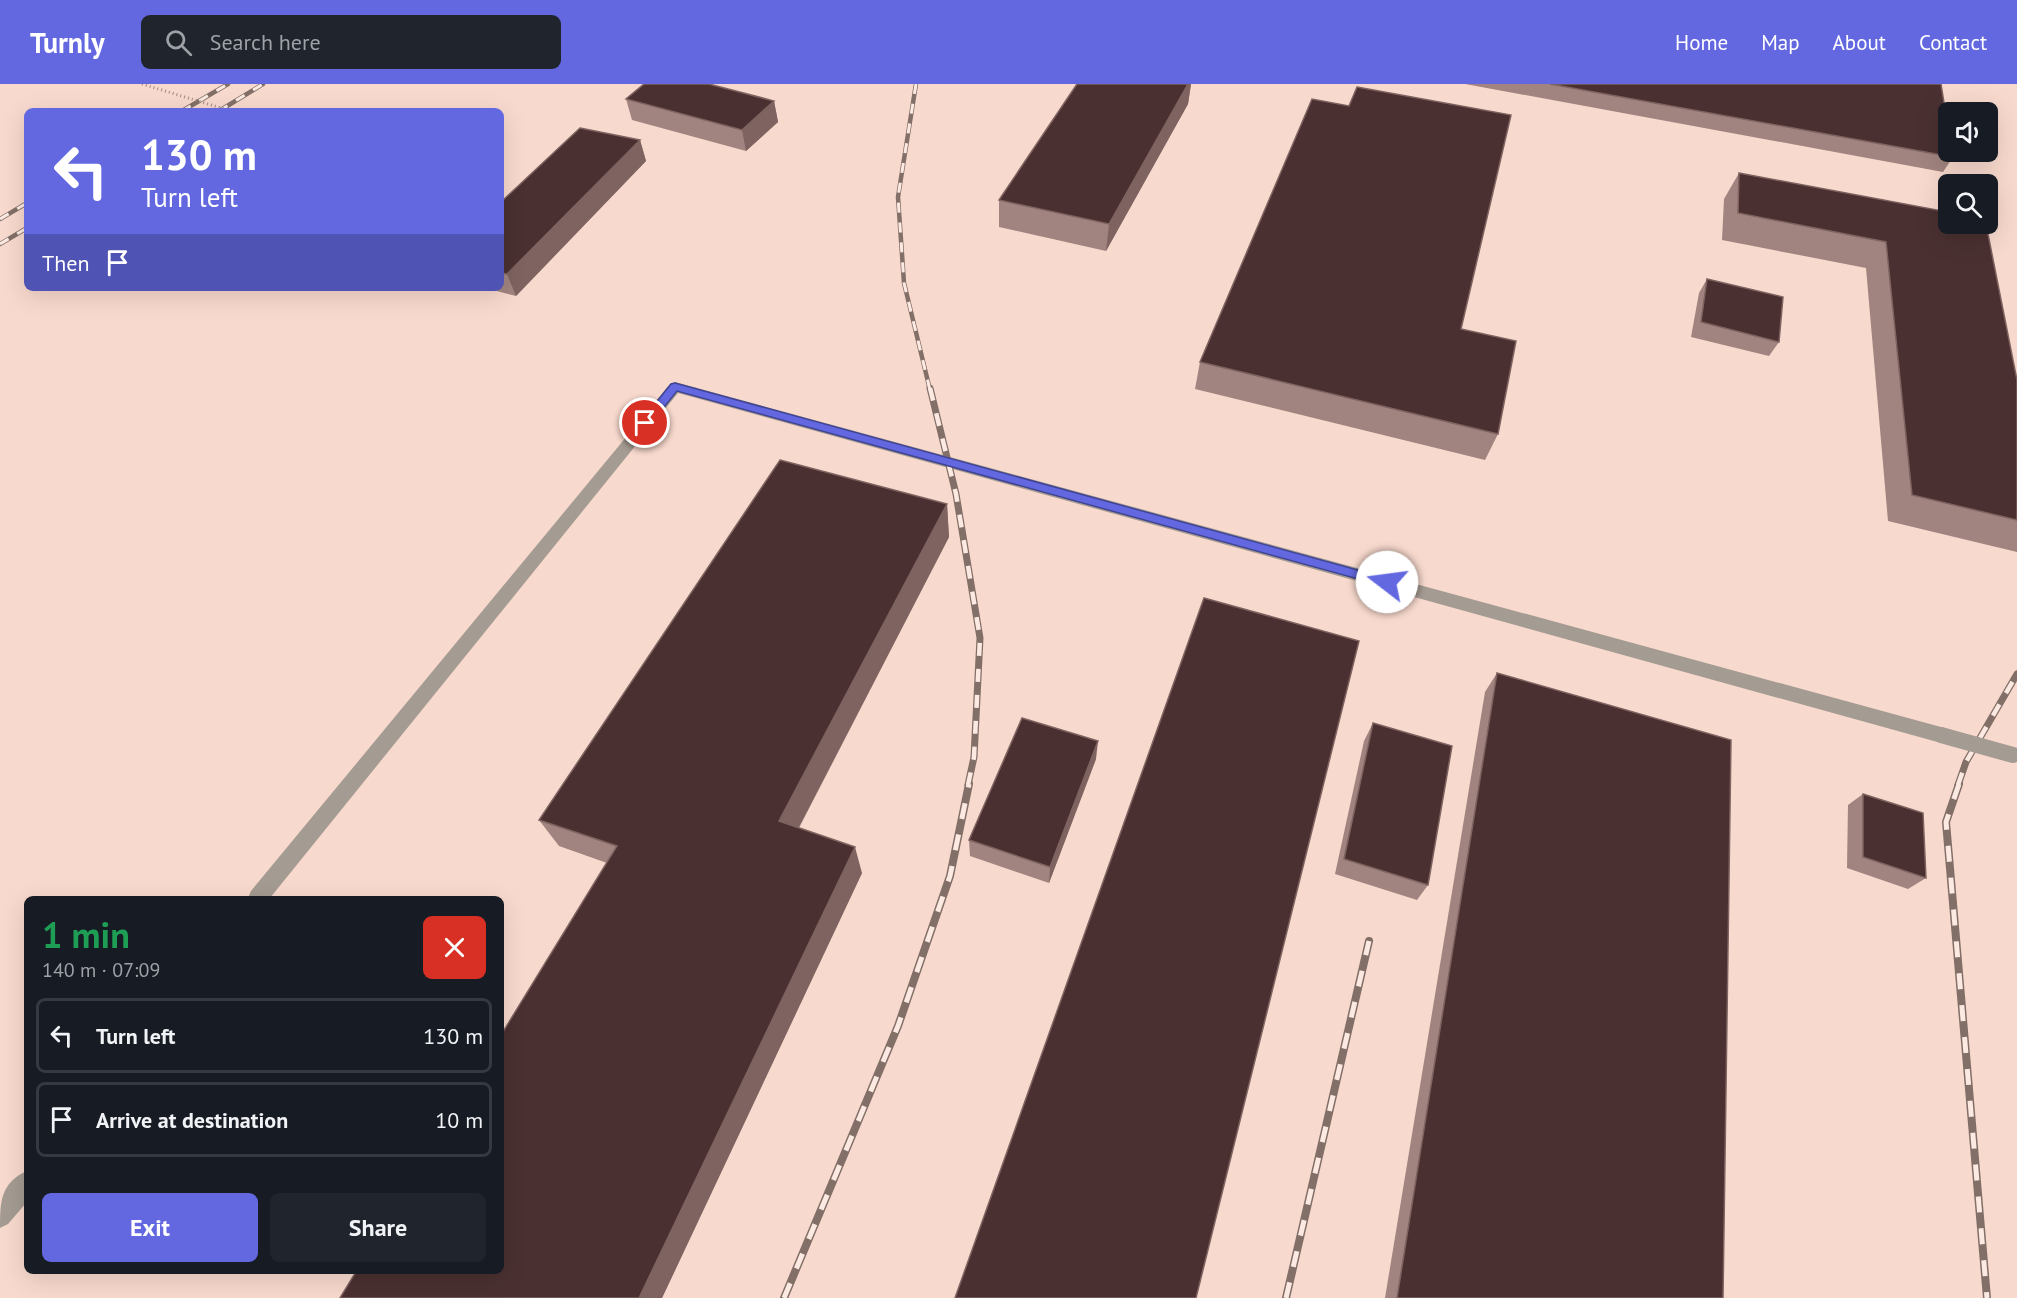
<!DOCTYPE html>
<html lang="en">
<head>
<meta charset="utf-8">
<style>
	:root { --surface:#171b24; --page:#20242c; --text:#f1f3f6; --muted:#9ea1a6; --line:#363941; --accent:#6368e1 }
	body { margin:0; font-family:"PT Sans",sans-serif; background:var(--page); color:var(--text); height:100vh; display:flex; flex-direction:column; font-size:22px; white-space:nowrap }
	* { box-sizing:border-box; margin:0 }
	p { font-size:20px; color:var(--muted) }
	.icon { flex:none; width:33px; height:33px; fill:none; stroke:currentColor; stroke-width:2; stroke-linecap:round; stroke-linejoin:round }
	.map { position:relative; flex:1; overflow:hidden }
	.side { position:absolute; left:24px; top:812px; width:480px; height:378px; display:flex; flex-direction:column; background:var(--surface); border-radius:9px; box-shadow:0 6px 24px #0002 }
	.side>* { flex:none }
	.guide { position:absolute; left:24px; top:24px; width:480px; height:183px; border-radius:9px; box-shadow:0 6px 24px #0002; background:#6368e1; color:#fff; overflow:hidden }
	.tools { position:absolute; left:1938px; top:18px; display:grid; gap:12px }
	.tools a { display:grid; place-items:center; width:60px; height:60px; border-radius:9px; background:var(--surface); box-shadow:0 6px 24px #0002; font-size:30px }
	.pin { position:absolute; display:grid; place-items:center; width:51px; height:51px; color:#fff; margin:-26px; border:3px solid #fff; border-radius:50%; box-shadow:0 2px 6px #0007 }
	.me { position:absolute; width:66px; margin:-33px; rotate:285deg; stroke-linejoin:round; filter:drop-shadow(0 0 4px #0008) }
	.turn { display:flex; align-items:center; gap:21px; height:126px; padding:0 18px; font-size:27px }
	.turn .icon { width:78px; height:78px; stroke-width:2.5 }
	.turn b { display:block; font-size:42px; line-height:51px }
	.then { display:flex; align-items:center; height:57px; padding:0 18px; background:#0003; gap:12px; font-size:22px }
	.round { display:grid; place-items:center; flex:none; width:63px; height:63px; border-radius:9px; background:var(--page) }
	.summary { display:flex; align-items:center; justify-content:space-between; height:102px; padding:0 18px }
	h1 { font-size:36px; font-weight:700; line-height:45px; color:#1e9e55 }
	.action { display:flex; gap:12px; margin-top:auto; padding:12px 18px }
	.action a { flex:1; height:69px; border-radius:9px; background:var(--accent); color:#fff; font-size:24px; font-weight:700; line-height:69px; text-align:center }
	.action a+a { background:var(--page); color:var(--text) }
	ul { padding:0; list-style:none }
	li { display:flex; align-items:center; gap:18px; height:75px; margin:0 12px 9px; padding:0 6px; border:3px solid var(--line); border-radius:9px }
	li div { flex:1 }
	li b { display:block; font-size:22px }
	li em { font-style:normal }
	header { display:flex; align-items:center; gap:36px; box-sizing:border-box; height:84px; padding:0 30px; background:var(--accent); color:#fff }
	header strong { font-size:28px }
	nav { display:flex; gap:33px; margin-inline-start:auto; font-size:21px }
	.search { width:420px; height:54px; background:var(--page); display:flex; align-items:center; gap:15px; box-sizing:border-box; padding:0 21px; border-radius:9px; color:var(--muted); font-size:22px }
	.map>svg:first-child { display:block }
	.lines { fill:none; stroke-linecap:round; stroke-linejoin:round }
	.minor { fill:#a49b92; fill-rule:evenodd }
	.rail-far2-casing { stroke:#826f67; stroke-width:4.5 }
	.rail-far1-casing { stroke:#826f67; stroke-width:7 }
	.rail-casing { stroke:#826f67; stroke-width:8 }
	.rail-far2 { stroke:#fceae2; stroke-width:3; stroke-dasharray:10; stroke-linecap:butt }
	.rail-far1 { stroke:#fceae2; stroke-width:4.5; stroke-dasharray:13; stroke-linecap:butt }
	.rail { stroke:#fceae2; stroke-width:5; stroke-dasharray:16; stroke-linecap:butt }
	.path-bridge { stroke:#a08a81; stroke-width:3; stroke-dasharray:1 3; stroke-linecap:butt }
	.minor-bridge { stroke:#a49b92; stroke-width:16 }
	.wall { fill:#a1847f }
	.shaded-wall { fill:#7e6360 }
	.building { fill:#4a3031; stroke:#7e6360; stroke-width:1.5 }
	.route { fill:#6368e1; stroke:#404492; stroke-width:1.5 }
</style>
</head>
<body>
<header>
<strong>Turnly</strong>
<div class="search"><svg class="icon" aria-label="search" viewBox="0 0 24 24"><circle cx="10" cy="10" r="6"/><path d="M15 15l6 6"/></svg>Search here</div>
<nav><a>Home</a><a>Map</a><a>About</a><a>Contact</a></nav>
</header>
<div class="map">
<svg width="2017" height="1214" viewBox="0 0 2017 1214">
	<rect width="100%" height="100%" fill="#f8d9cd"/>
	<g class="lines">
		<!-- minor -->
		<g class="minor">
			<polygon points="675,298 1941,643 1948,645 1950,651 1948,657 1941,659 678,309 270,814 248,814 251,807 670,300"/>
			<path d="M27,1087V1118L8,1140L0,1144C0,1119 0,1099 27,1087Z"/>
		</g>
		<!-- rail-far2 casing -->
		<g class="rail-far2-casing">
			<g id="rail-far2">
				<polyline points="916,0 898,113 904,199 930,306"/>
				<polyline points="182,27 228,0"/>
				<polyline points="219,27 263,0"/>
				<polyline points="0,135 27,119"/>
				<polyline points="0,160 27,144"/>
			</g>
		</g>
		<!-- rail-far1 casing -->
		<g class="rail-far1-casing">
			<g id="rail-far1">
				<polyline points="930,304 956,410 980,554 974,673 968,701"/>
				<polyline points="1958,701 1966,678 2017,590"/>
			</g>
		</g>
		<!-- rail casing -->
		<g class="rail-casing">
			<g id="rail">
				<polyline points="1959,700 1946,738 1987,1214"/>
				<polyline points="784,1214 898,942 950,792 969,700"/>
				<polyline points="1286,1214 1369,857"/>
			</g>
		</g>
		<!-- rail-far2 -->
		<use href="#rail-far2" class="rail-far2"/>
		<!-- rail-far1 -->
		<use href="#rail-far1" class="rail-far1"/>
		<!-- rail -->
		<use href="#rail" class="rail"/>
		<!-- path-bridge -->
		<polyline class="path-bridge" points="142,0 231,27"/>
		<!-- minor-bridge -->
		<polyline class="minor-bridge" points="1941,651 2013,671"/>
	</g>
	<!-- wall -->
	<g class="wall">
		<polygon points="1077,0 1191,0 1188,20 1106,167 999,143 999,116"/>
		<polygon points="1465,0 1941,0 1953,73 1943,88"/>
		<polygon points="626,15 774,17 778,38 746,67 632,36"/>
		<polygon points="1349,22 1461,245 1498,350 1485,376 1195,305 1200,278"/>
		<polygon points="640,56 646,77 516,212 485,204 501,204 501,118"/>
		<polygon points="1739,89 1948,128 2017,296 2017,468 1888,437 1866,184 1722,156 1724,115"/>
		<polygon points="1707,195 1779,258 1769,272 1691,253 1699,209"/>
		<polygon points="947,420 949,453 799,744 862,789 662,1214 340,1214 607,779 559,762 539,736"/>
		<polygon points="1497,589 1723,1214 1385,1214 1485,608"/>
		<polygon points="1373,639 1428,801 1417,816 1335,790 1364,657"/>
		<polygon points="1096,675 1049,799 970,772 969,756"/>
		<polygon points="1863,710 1926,794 1908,805 1847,784 1848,721"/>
	</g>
	<!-- shaded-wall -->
	<g class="shaded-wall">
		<polygon points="1188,0 1191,0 1188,20 1106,167 1109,140"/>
		<polygon points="774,17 778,38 746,67 742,46"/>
		<polygon points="640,56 646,77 516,212 507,190"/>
		<polygon points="947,420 949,453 788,764 779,737"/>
		<polygon points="1098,657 1096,675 1049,799 1050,783"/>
		<polygon points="855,763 862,789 662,1214 639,1214"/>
	</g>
	<!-- building -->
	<g class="building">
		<polygon points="644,0 709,0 774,17 742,46 626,15"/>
		<polygon points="1077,0 1188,0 1109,140 999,116"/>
		<polygon points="1550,0 1941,0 1948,44 1948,68 1953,68 1953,73"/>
		<polygon points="1357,3 1511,31 1461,245 1516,257 1498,350 1200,278 1312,15 1349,22"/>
		<polygon points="580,44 640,56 507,190 501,189 501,118"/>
		<polygon points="1739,89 1948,128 1948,140 1986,140 2017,296 2017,436 1912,411 1886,158 1738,129"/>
		<polygon points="1707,195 1783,213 1779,258 1701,238"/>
		<polygon points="780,376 947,420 779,737 855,763 639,1214 340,1214 357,1186 501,1186 501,951 617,762 539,736"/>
		<polygon points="1204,514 1359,557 1196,1214 955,1214"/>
		<polygon points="1497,589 1731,656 1723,1214 1397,1214"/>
		<polygon points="1022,634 1098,657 1050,783 969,756"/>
		<polygon points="1373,639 1452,662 1428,801 1344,775"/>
		<polygon points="1863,710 1923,729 1926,794 1863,773"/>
	</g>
	<!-- route -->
	<polygon class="route" points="675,299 1387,494 1393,498 1387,503 677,307 649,342 641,342 641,337 671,300"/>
</svg>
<div class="tools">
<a><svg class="icon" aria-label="sound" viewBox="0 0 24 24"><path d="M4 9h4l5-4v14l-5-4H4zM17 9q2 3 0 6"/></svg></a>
<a><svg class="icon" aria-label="search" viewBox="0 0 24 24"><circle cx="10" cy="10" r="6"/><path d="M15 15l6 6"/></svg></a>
</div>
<div class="pin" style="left:645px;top:339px;background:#d93025"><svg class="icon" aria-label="arrive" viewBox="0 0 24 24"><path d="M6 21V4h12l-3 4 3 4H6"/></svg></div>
<svg class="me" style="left:1387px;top:498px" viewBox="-20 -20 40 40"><circle r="19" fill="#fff"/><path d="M0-13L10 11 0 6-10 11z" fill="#6368e1"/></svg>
<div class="guide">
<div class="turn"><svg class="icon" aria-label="left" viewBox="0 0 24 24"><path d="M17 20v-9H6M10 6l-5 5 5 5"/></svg><div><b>130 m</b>Turn left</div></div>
<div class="then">Then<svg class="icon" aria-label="arrive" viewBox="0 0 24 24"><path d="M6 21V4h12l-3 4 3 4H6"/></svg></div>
</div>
<section class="side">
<div class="summary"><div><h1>1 min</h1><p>140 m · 07:09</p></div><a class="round" style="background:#d93025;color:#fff"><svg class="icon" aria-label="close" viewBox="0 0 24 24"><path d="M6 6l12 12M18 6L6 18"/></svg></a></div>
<ul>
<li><svg class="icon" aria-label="left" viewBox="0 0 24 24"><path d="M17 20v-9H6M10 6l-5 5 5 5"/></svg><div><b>Turn left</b></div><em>130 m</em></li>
<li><svg class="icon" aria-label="arrive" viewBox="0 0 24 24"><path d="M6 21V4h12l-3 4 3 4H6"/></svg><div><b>Arrive at destination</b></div><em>10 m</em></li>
</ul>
<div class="action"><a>Exit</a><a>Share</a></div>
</section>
</div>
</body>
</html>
